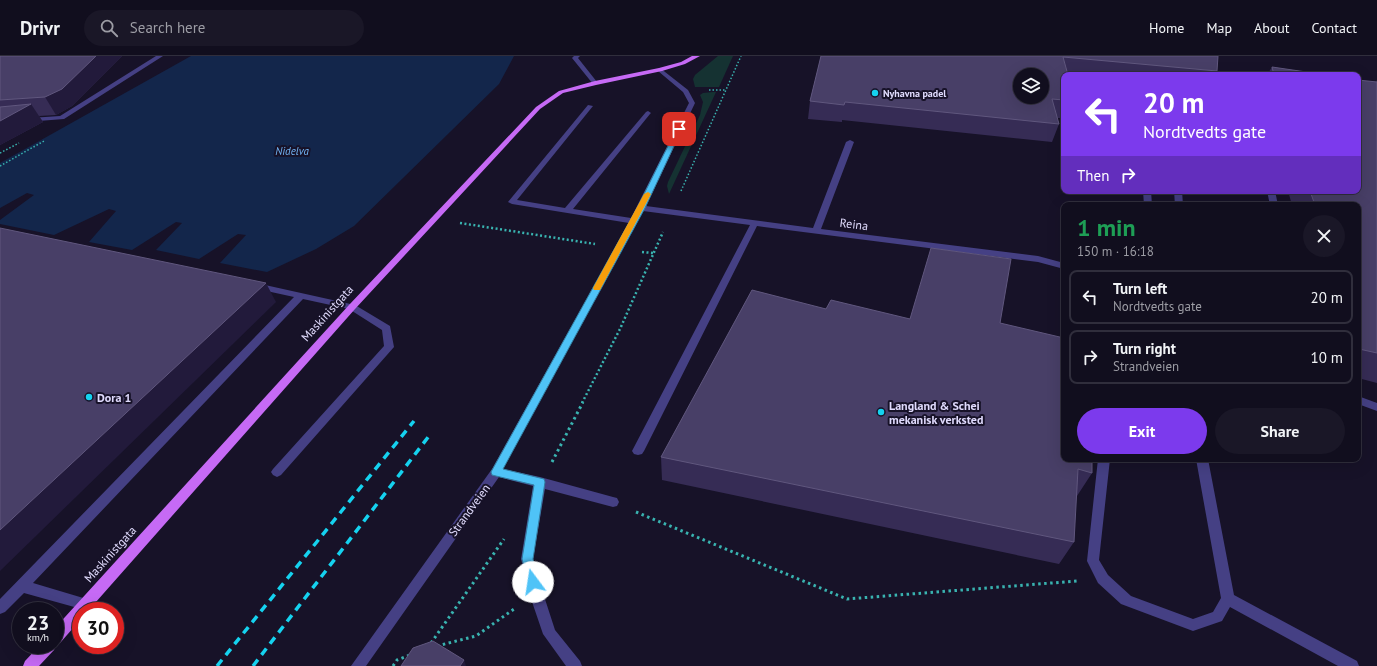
<!DOCTYPE html>
<html lang="en">
<head>
<meta charset="utf-8">
<style>
	:root { --surface:#110e1e; --page:#1a1727; --text:#f1f3f6; --muted:#9c9ca4; --line:#302e3c; --accent:#7c3aed }
	body { margin:0; font-family:"PT Sans",sans-serif; background:var(--page); color:var(--text); height:100vh; display:flex; flex-direction:column; font-size:15px; white-space:nowrap }
	* { box-sizing:border-box; margin:0 }
	p { font-size:13px; color:var(--muted) }
	.icon { flex:none; width:22px; height:22px; fill:none; stroke:currentColor; stroke-width:2; stroke-linecap:round; stroke-linejoin:round }
	.map { position:relative; flex:1; overflow:hidden }
	.drawer { position:absolute; left:1061px; top:146px; width:300px; height:260px; display:flex; flex-direction:column; background:var(--surface); border-radius:8px; box-shadow:0 4px 16px #0002,0 0 0 1px var(--line) }
	.drawer>* { flex:none }
	.guide { position:absolute; left:1061px; top:16px; width:300px; height:122px; border-radius:8px; box-shadow:0 4px 16px #0002,0 0 0 1px var(--line); background:#7c3aed; color:#fff; overflow:hidden }
	.controls { position:absolute; left:1013px; top:12px; display:grid; gap:8px }
	.controls a { display:grid; place-items:center; width:36px; height:36px; border-radius:50%; background:var(--surface); box-shadow:0 4px 16px #0002,0 0 0 1px var(--line); font-size:20px }
	.speed { position:absolute; left:12px; top:546px; display:flex; gap:8px; font-size:20px; font-weight:700; text-align:center }
	.speed>* { display:grid; place-content:center; width:52px; height:52px; border-radius:50%; background:var(--surface); box-shadow:0 4px 16px #0002,0 0 0 1px var(--line); line-height:1 }
	.speed small { font-size:10px; font-weight:400 }
	.speed .limit { border:6px solid #d22; background:#fff; color:#111 }
	.pin { position:absolute; display:grid; place-items:center; width:34px; height:34px; color:#fff; margin:-17px; border-radius:8px; box-shadow:0 2px 6px #0006 }
	.me { position:absolute; width:44px; margin:-22px; rotate:346deg; stroke-linejoin:round; filter:drop-shadow(0 0 3px #0008) }
	.turn { display:flex; align-items:center; gap:14px; height:84px; padding:0 16px; font-size:18px }
	.turn .icon { width:52px; height:52px; stroke-width:2.5 }
	.turn b { display:block; font-size:28px; line-height:34px }
	.then { display:flex; align-items:center; height:38px; padding:0 16px; background:#0003; gap:8px; font-size:15px }
	.round { display:grid; place-items:center; flex:none; width:42px; height:42px; border-radius:21px; background:var(--page) }
	.head { display:flex; align-items:center; justify-content:space-between; height:68px; padding:0 16px }
	h1 { font-size:24px; font-weight:800; line-height:30px; color:#1e9e55 }
	.action { display:flex; gap:8px; margin-top:auto; padding:8px 16px }
	.action a { flex:1; height:46px; border-radius:24px; background:var(--accent); color:#fff; font-size:16px; font-weight:800; line-height:46px; text-align:center }
	.action a+a { background:var(--page); color:var(--text) }
	ul { padding:0; list-style:none }
	li { display:flex; align-items:center; gap:12px; height:54px; margin:0 8px 6px; padding:0 8px; border:2px solid var(--line); border-radius:8px }
	li div { flex:1 }
	li b { display:block; font-size:15px }
	li em { font-style:normal }
	header { display:flex; align-items:center; gap:24px; box-sizing:border-box; height:56px; padding:0 20px; background:var(--surface); border-bottom:1px solid var(--line) }
	header strong { font-size:19px }
	nav { display:flex; gap:22px; margin-inline-start:auto; font-size:14px }
	.search { width:280px; height:36px; background:var(--page); display:flex; align-items:center; gap:10px; box-sizing:border-box; padding:0 14px; border-radius:22px; color:var(--muted); font-size:15px }
	.map>svg:first-child { display:block }
	.green { fill:#153232 }
	.water { fill:#13264b }
	.lines { fill:none; stroke-linecap:round; stroke-linejoin:round }
	.path-far2 { stroke:#39b3b0; stroke-width:1.5; stroke-dasharray:1.5 2; stroke-linecap:butt }
	.path-far1 { stroke:#39b3b0; stroke-width:2.5; stroke-dasharray:2 2.5; stroke-linecap:butt }
	.path { stroke:#39b3b0; stroke-width:3; stroke-dasharray:2.5 3.5; stroke-linecap:butt }
	.minor { fill:#454084; fill-rule:evenodd }
	.major { fill:#c66af5; fill-rule:evenodd }
	.rail { stroke:#15d2ef; stroke-width:3.5; stroke-dasharray:8 6; stroke-linecap:butt }
	.wall { fill:#362c55 }
	.shaded-wall { fill:#221a3b }
	.building { fill:#483f67; stroke:#60577e; fill-rule:evenodd }
	.route { fill:#4fc3f7; stroke:#337fa1 }
	.slow { fill:#f59e0b }
	.poi-dot { fill:#15d2ef; stroke:#171228; stroke-width:1.5 }
	.labels { text-anchor:middle; dominant-baseline:central; stroke-width:4; stroke-linejoin:round; paint-order:stroke }
	.far-poi-label { font-size:10px; font-weight:bold; fill:#e0dbfd; stroke:#171228; text-anchor:start }
	.far-water-label { font-size:11px; font-style:italic; fill:#71b4f5; stroke:#171228 }
	.street-label { font-size:12px; fill:#e0dbfd; stroke:#171228 }
	.poi-label { font-size:12px; font-weight:bold; fill:#e0dbfd; stroke:#171228; text-anchor:start }
</style>
</head>
<body>
<header>
<strong>Drivr</strong>
<div class="search"><svg class="icon" aria-label="search" viewBox="0 0 24 24"><circle cx="10" cy="10" r="6"/><path d="M15 15l6 6"/></svg>Search here</div>
<nav><a>Home</a><a>Map</a><a>About</a><a>Contact</a></nav>
</header>
<div class="map">
<svg width="1377" height="610" viewBox="0 0 1377 610">
	<rect width="100%" height="100%" fill="#171228"/>
	<!-- green -->
	<g class="green">
		<polygon points="718,0 733,0 719,31 695,31 693,23 695,19"/>
		<polygon points="713,36 716,36 669,138 667,130 668,126 700,59 703,46 700,39 703,37"/>
	</g>
	<!-- water -->
	<polygon class="water" points="191,0 514,0 499,28 354,170 316,193 267,216 220,207 246,179 238,178 199,203 156,194 182,167 176,166 132,194 89,186 116,155 109,153 54,179 0,168 0,164 34,139 27,137 0,152 0,107"/>
	<g class="lines">
		<!-- path-far2 -->
		<g class="path-far2">
			<polyline points="709,34 726,34"/>
			<polyline points="0,97 19,87"/>
			<polyline points="0,110 44,85"/>
			<polyline points="681,135 741,0"/>
		</g>
		<!-- path-far1 -->
		<g class="path-far1">
			<polyline points="460,167 595,188"/>
			<polyline points="642,196 653,197"/>
			<polyline points="582,347 620,273 663,176"/>
		</g>
		<!-- path -->
		<g class="path">
			<polyline points="552,406 583,346"/>
			<polyline points="636,456 847,543 1077,525"/>
			<polyline points="431,587 504,483"/>
			<polyline points="437,590 476,580 514,553"/>
			<polyline points="393,610 397,604 410,599"/>
		</g>
		<!-- minor -->
		<g class="minor">
			<polygon points="156,0 163,0 64,63 0,68 0,64 60,60"/>
			<polygon points="574,0 580,0 578,2 597,26 597,28 593,28 572,2"/>
			<polygon points="660,12 688,34 695,47 646,150 813,172 846,86 850,84 854,86 821,173 1038,200 1064,207 1064,213 1038,206 757,170 644,395 642,398 638,399 634,398 632,395 750,169 643,155 503,413 540,421 613,441 617,442 619,446 617,450 613,451 545,433 533,503 543,537 555,574 580,605 582,610 566,610 543,578 529,537 521,503 533,430 499,421 366,610 351,610 492,413 629,167 512,148 508,146 588,49 593,50 517,144 565,152 646,56 648,55 651,57 650,58 573,153 631,162 689,47 683,36 658,15 658,13"/>
			<polygon points="1143,135 1151,135 1152,149 1144,149"/>
			<polygon points="1174,135 1182,135 1183,149 1175,149"/>
			<polygon points="1267,135 1275,135 1278,149 1270,149"/>
			<polygon points="256,227 355,249 390,270 394,291 281,419 277,421 273,419 271,416 273,413 384,290 382,274 349,253 303,243 33,527 90,544 92,548 90,552 85,554 24,537 5,556 0,558 0,543 294,241 253,232 251,230 253,228"/>
			<polygon points="1358,340 1377,347 1377,355 1358,348"/>
			<polygon points="1098,403 1110,403 1099,504 1108,519 1131,540 1193,563 1213,556 1221,542 1196,403 1208,403 1234,539 1357,605 1359,610 1338,610 1230,551 1222,565 1193,575 1121,548 1098,527 1087,505"/>
		</g>
		<!-- major -->
		<polygon class="major" points="692,0 700,0 685,8 662,15 596,29 563,37 540,53 355,253 88,555 81,555 81,563 60,587 56,588 54,594 39,610 23,610 25,605 40,589 55,589 55,572 349,249 536,51 559,35 595,25 659,12 681,6"/>
		<!-- rail -->
		<g class="rail">
			<polyline points="217,610 414,365"/>
			<polyline points="253,610 429,380"/>
		</g>
	</g>
	<!-- wall -->
	<g class="wall">
		<polygon points="0,0 122,0 72,50 56,59 39,60 43,66 0,89"/>
		<polygon points="821,0 1218,0 1217,15 1215,19 1064,19 1064,57 1062,62 1057,62 1059,68 1052,86 842,64 842,66 808,63 810,45"/>
		<polygon points="1272,11 1327,19 1267,19"/>
		<polygon points="1377,24 1377,327 1358,322 1358,149 1292,149 1288,135 1358,135 1376,26"/>
		<polygon points="826,253 910,263 1092,417 1077,440 1076,439 1074,486 1059,508 662,424 661,401"/>
	</g>
	<!-- shaded-wall -->
	<g class="shaded-wall">
		<polygon points="96,0 122,0 72,50 56,59 45,41"/>
		<polygon points="31,48 43,66 0,89 0,65"/>
		<polygon points="266,227 276,246 0,515 0,474"/>
		<polygon points="464,604 466,610 460,610"/>
	</g>
	<!-- building -->
	<g class="building">
		<polygon points="0,0 96,0 62,33 45,41 0,44"/>
		<path d="M821,0H1218L1217,15L1063,1L1068,19H1064V44L1052,43L1059,68L845,46L844,49L810,45ZM1020,19H1042V41H1020Z"/>
		<polygon points="1272,11 1327,19 1274,19"/>
		<polygon points="1358,24 1377,26 1377,297 1359,293 1358,289 1358,149 1315,149 1310,135 1358,135"/>
		<polygon points="31,48 0,65 0,51"/>
		<polygon points="0,172 266,227 0,474"/>
		<polygon points="931,192 1011,203 1000,267 1064,282 1064,403 1092,403 1092,417 1078,413 1074,486 661,401 752,234 826,253 831,244 910,263"/>
		<polygon points="433,585 464,604 460,610 401,610 413,592"/>
	</g>
	<!-- route -->
	<polygon class="route" points="677,72 682,73 645,152 503,413 540,422 544,423 545,426 533,503 539,526 537,530 533,531 529,530 522,503 534,429 496,420 492,419 491,416 637,152"/>
	<!-- slow -->
	<polygon class="slow" points="648,136 651,138 601,232 600,234 594,234 593,232 644,138"/>
	<!-- markers -->
	<g class="poi-dot">
		<circle cx="875" cy="37" r="4"/>
		<circle cx="89" cy="341" r="4"/>
		<circle cx="881" cy="356" r="4"/>
	</g>
	<g class="labels">
		<!-- far-poi labels -->
		<g class="far-poi-label">
			<text x="883" y="37">Nyhavna padel</text>
		</g>
		<!-- far-water labels -->
		<g class="far-water-label">
			<text x="292" y="95">Nidelva</text>
		</g>
		<!-- street labels -->
		<g class="street-label">
			<text transform="translate(854 168) rotate(7)">Reina</text>
			<text transform="translate(327 257) rotate(-48)">Maskinistgata</text>
			<text transform="translate(469 454) rotate(-54)">Strandveien</text>
			<text transform="translate(110 498) rotate(-48)">Maskinistgata</text>
		</g>
		<!-- poi labels -->
		<g class="poi-label">
			<text x="97" y="341">Dora 1</text>
			<text x="889" y="349">Langland &amp; Schei<tspan x="889" dy="14">mekanisk verksted</tspan></text>
		</g>
	</g>
</svg>
<div class="controls">
<a><svg class="icon" aria-label="layers" viewBox="0 0 24 24"><path d="M12 4l9 5-9 5-9-5zM3 14l9 5 9-5"/></svg></a>
</div>
<div class="speed"><div>23<small>km/h</small></div><div class="limit">30</div></div>
<div class="pin" style="left:679px;top:73px;background:#d93025"><svg class="icon" aria-label="arrive" viewBox="0 0 24 24"><path d="M6 21V4h12l-3 4 3 4H6"/></svg></div>
<svg class="me" style="left:533px;top:526px" viewBox="-20 -20 40 40"><circle r="19" fill="#fff"/><path d="M0-13L10 11 0 6-10 11z" fill="#4fc3f7"/></svg>
<div class="guide">
<div class="turn"><svg class="icon" aria-label="left" viewBox="0 0 24 24"><path d="M17 20v-9H6M10 6l-5 5 5 5"/></svg><div><b>20 m</b>Nordtvedts gate</div></div>
<div class="then">Then<svg class="icon" aria-label="right" viewBox="0 0 24 24"><path d="M7 20v-9h11M14 6l5 5-5 5"/></svg></div>
</div>
<section class="drawer">
<div class="head"><div><h1>1 min</h1><p>150 m · 16:18</p></div><a class="round"><svg class="icon" aria-label="close" viewBox="0 0 24 24"><path d="M6 6l12 12M18 6L6 18"/></svg></a></div>
<ul>
<li><svg class="icon" aria-label="left" viewBox="0 0 24 24"><path d="M17 20v-9H6M10 6l-5 5 5 5"/></svg><div><b>Turn left</b><p>Nordtvedts gate</p></div><em>20 m</em></li>
<li><svg class="icon" aria-label="right" viewBox="0 0 24 24"><path d="M7 20v-9h11M14 6l5 5-5 5"/></svg><div><b>Turn right</b><p>Strandveien</p></div><em>10 m</em></li>
</ul>
<div class="action"><a>Exit</a><a>Share</a></div>
</section>
</div>
</body>
</html>
